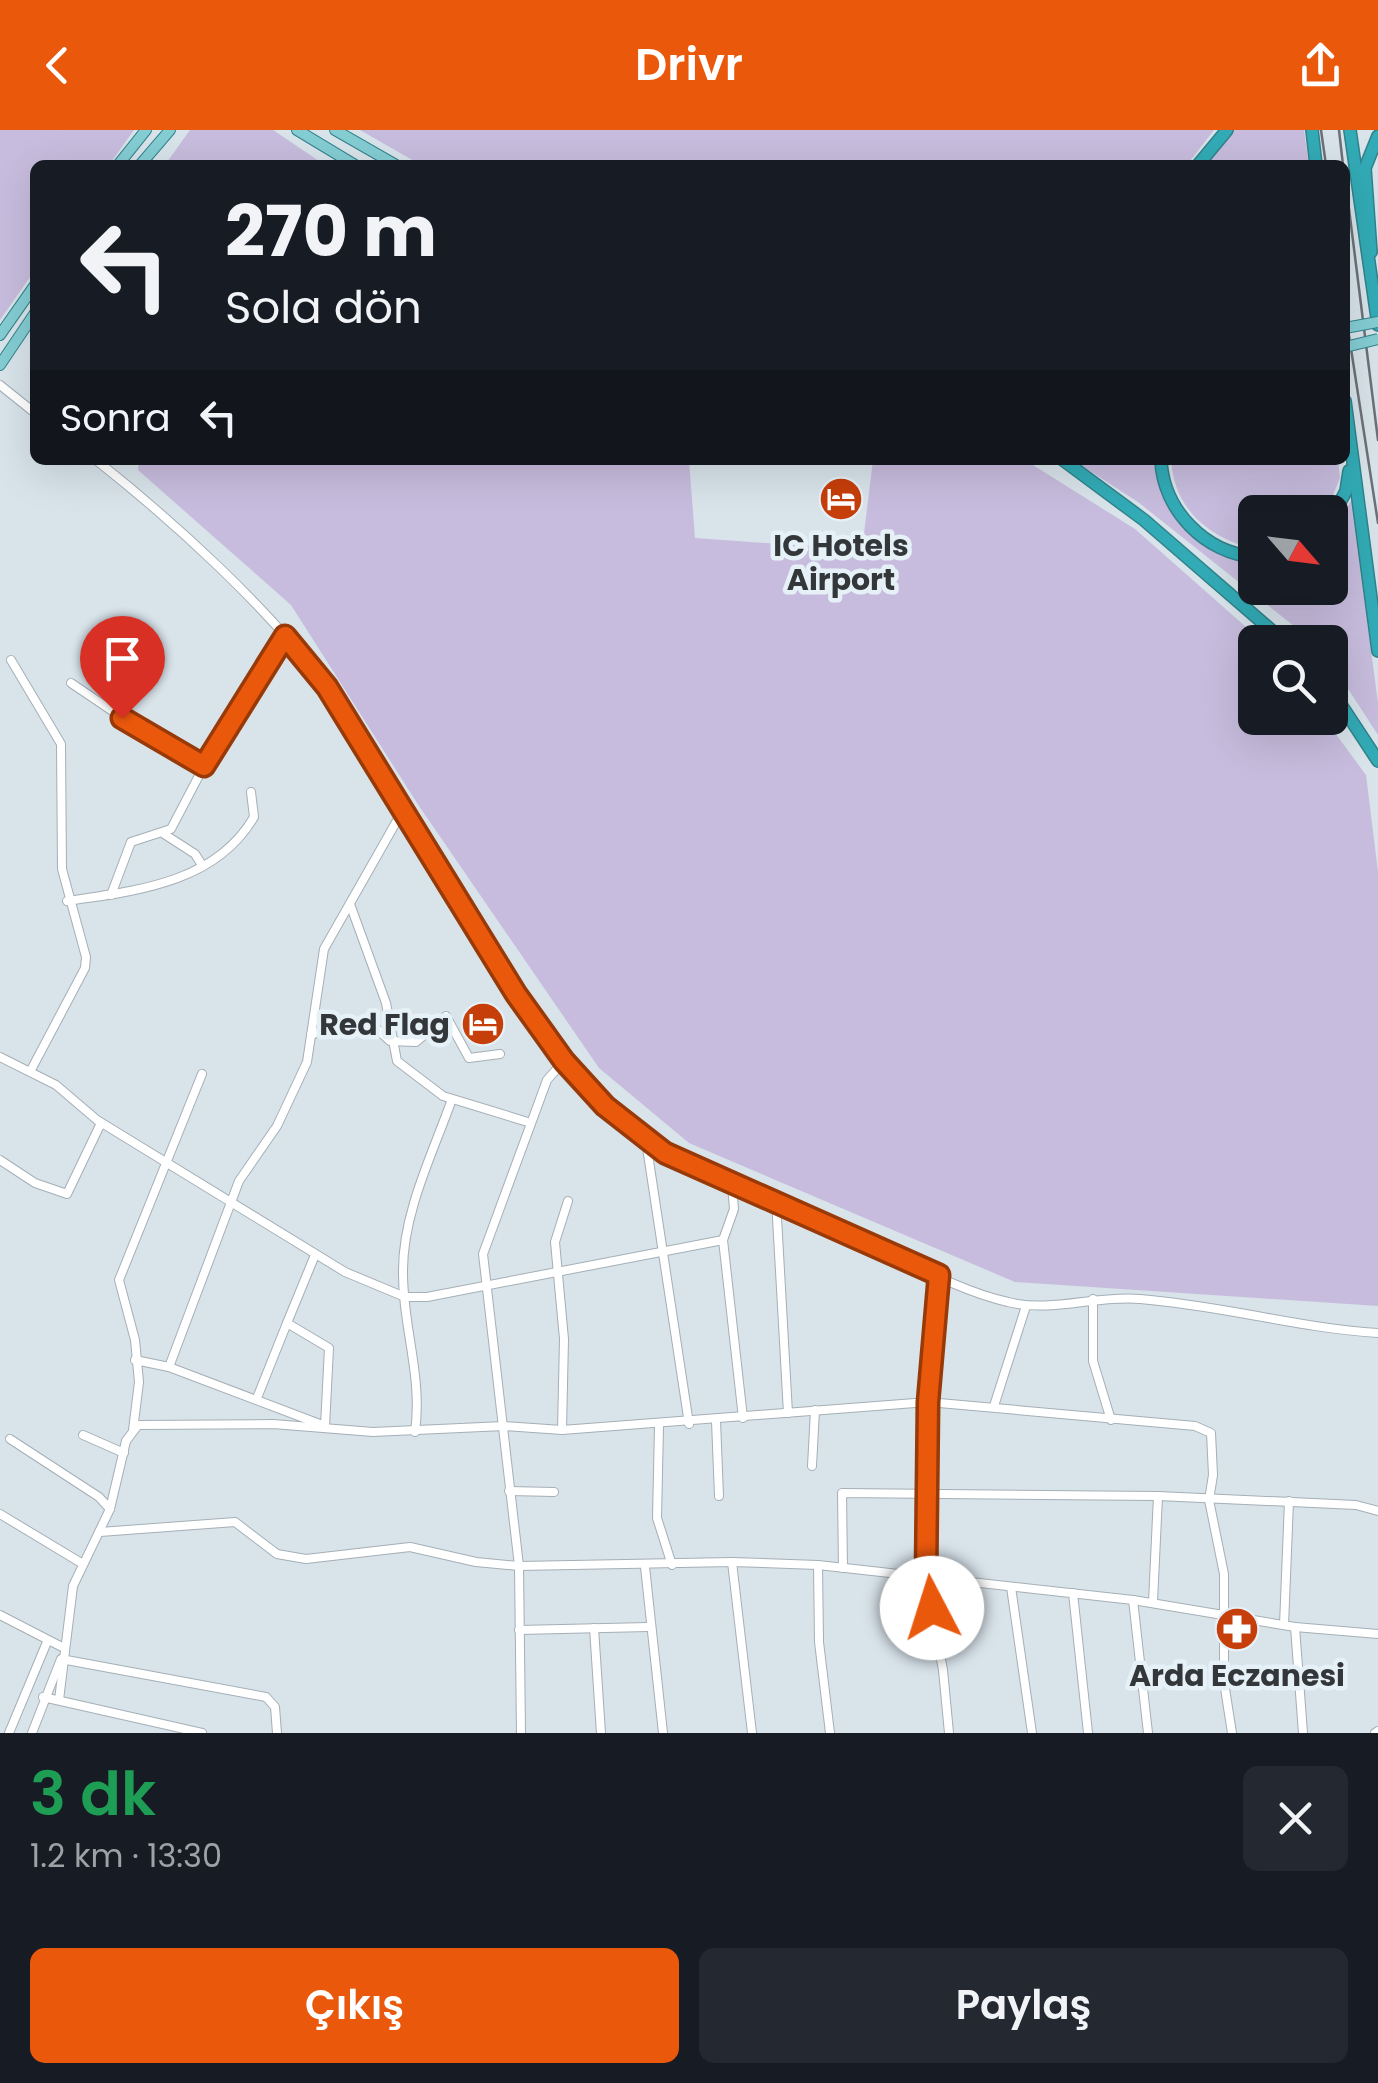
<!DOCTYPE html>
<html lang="tr">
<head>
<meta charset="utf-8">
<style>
	:root { --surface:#171b24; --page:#242831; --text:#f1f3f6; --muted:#9ea1a6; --accent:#ea580c }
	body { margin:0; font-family:Poppins,sans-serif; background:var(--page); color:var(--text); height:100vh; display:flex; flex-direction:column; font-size:38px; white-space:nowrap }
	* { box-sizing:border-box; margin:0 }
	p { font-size:32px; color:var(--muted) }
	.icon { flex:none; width:55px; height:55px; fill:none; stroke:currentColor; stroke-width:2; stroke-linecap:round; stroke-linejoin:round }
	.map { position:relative; height:1603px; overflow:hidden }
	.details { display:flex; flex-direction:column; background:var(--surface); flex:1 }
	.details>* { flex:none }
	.top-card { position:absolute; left:30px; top:30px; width:1320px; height:305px; border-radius:15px; box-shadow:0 10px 40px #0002; background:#171b24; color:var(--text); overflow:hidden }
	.needle { width:65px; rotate:118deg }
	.controls { position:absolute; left:1238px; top:365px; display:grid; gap:20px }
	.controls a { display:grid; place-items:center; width:110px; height:110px; border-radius:15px; background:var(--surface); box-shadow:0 10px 40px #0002; font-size:50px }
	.pin { position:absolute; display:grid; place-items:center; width:85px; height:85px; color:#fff; margin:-102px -42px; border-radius:50% 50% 50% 0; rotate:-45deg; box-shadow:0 0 10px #0007 }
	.pin .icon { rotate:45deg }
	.me { position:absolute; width:110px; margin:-55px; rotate:355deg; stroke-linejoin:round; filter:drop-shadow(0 0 8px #0008) }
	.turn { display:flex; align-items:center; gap:35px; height:210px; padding:0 30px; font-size:45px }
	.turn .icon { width:130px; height:130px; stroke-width:2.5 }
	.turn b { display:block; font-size:70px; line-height:85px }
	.then { display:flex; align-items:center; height:95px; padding:0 30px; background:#0003; gap:20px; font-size:38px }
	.round { display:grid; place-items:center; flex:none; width:105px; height:105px; border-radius:15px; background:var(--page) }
	.summary { display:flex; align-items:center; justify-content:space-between; height:170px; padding:0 30px }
	h1 { font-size:60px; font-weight:600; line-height:75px; color:#1e9e55 }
	.action { display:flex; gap:20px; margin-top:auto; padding:20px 30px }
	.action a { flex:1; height:115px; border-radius:15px; background:var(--accent); color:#fff; font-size:40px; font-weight:600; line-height:115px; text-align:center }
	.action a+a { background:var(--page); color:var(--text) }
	header { display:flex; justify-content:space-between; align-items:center; height:130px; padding:0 30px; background:var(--accent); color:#fff; font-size:45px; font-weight:600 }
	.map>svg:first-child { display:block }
	.green { fill:#c7bcdd }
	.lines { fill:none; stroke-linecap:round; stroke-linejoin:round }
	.minor-casing { stroke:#a5afb6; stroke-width:10 }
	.major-casing { stroke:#32828b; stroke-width:12 }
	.highway-casing { stroke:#32828b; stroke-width:14 }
	.minor { stroke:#fff; stroke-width:8 }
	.major { stroke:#84cdd3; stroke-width:10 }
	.highway { stroke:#32abb6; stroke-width:11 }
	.tram { stroke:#6b7176; stroke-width:2.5 }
	.major-bridge-casing { stroke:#32828b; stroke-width:12; stroke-linecap:butt }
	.major-bridge { stroke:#84cdd3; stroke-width:10 }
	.route-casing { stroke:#983908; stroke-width:25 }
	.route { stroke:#ea580c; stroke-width:18 }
	.labels { text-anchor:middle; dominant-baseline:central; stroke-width:9; stroke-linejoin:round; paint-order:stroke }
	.poi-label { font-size:30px; font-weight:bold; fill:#33373a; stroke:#e5f0f7 }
</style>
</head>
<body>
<header><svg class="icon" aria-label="back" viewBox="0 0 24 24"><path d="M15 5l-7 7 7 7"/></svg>Drivr<svg class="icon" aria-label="share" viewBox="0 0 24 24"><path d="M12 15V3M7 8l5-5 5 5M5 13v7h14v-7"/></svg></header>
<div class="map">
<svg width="1378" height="1603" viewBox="0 0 1378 1603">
	<rect width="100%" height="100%" fill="#d8e3ea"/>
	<!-- green -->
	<g class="green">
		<polygon points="0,0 134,0 109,35 35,35 35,140 0,190"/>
		<polygon points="190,0 273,0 325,35 165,35"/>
		<polygon points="360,0 1214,0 1187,35 421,35"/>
		<polygon points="1232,0 1304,0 1309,35 1263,30 1205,35"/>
		<polygon points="139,330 689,330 695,408 862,420 873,330 1025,330 1135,399 1263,512 1255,512 1255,588 1324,588 1366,645 1378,742 1378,1176 1015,1152 689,1013 599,938 419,676 291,475 138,340"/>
		<path d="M1073,330H1157C1157,383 1201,428 1255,434V458H1330V406L1351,371L1378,573V605L1330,531V512H1314L1138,372Z"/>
		<path d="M1338,330L1340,348L1326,382H1255V419C1209,408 1175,380 1171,331Z"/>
	</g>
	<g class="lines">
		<!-- minor casing -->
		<g class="minor-casing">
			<g id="minor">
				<polyline points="0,255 35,283"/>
				<path d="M96,330C173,391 268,477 326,556C414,677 472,819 567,935C652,1036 742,1054 856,1107C905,1129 955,1160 1008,1172C1051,1183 1096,1165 1140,1169C1220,1175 1298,1198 1378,1203"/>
				<polyline points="11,530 61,614 62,739 86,827 85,838 31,940"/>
				<polyline points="71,553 148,605 204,636"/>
				<polyline points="164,704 195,724 202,735"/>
				<polyline points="111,765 131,712 171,699 204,636 285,506"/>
				<path d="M67,771C134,761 215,754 254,687L251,662"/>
				<polyline points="350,774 386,873 397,931 443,966 531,993"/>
				<polyline points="311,905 330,898 376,898 390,911 416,912 446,886 469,928 500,924"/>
				<polyline points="0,927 56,955 97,990 345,1142 405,1167 427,1167 723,1110"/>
				<polyline points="646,1011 689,1294"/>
				<polyline points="0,1030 35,1053 67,1064 101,993"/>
				<polyline points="732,1055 734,1079 723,1110 743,1288"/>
				<polyline points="776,1070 788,1283"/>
				<polyline points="939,1145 930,1211 926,1448 943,1540 949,1603"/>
				<polyline points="1093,1169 1093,1231 1111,1290"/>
				<polyline points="135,1230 169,1237 325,1296 329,1218 287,1193 315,1125"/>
				<polyline points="169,1237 239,1051 277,996 307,932 324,819 403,680"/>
				<polyline points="257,1268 287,1193"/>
				<polyline points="994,1276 1026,1176"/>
				<polyline points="716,1291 719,1366"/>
				<polyline points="659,1296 657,1388 672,1435"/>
				<polyline points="133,1300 139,1252 135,1210 119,1150 202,944"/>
				<polyline points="562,1300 564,1209 555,1112 568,1071"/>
				<path d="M415,1302C423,1246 402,1195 403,1140C403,1082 433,1023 452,969"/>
				<polyline points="83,1305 124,1323"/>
				<polyline points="10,1309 99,1367 110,1379"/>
				<polyline points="812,1336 815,1280"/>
				<polyline points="509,1361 554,1362"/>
				<polyline points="0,1384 83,1434"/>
				<polyline points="100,1402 235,1392 277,1424 306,1429 410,1417 476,1432 519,1436 732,1432 818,1435 1133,1470 1295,1497 1378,1504"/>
				<polyline points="732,1432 752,1603"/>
				<polyline points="818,1435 819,1512 830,1603"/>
				<polyline points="645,1437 663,1603"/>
				<polyline points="843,1438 842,1363 1158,1366 1356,1375 1378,1381"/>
				<polyline points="1011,1457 1032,1603"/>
				<polyline points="1073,1463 1088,1603"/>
				<polyline points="1133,1470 1148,1603"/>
				<polyline points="1153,1472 1158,1366"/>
				<polyline points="0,1485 64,1518"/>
				<polyline points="1284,1495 1289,1371"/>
				<polyline points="1295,1497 1303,1603"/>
				<polyline points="594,1498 601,1603"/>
				<polyline points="519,1500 648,1497"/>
				<polyline points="43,1567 202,1603"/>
				<polyline points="59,1570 73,1456 110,1379 126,1311 138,1295 273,1294 373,1302 504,1296 562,1300 928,1272 1195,1296 1211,1303 1213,1345 1209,1370 1224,1444 1224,1552 1232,1603"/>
				<polyline points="9,1603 47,1512"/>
				<polyline points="32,1603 61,1529 266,1567 275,1577 277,1603"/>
				<polyline points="521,1603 519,1436 483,1124 547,950 564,931"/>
				<polyline points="1375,1603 1378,1601"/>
			</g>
		</g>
		<!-- major casing -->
		<g class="major-casing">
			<g id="major">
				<polyline points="297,0 355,35"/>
				<polyline points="335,0 396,35"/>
				<polyline points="118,35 146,0"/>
				<polyline points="140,35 170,0"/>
				<polyline points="0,205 35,155"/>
				<polyline points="0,235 35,183"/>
			</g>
		</g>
		<!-- highway casing -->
		<g class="highway-casing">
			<g id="highway">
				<polyline points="1312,0 1316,35"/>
				<polyline points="1350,0 1378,195"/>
				<polyline points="1198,35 1227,0"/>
				<polyline points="1371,122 1365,38 1378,6"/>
				<polyline points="1345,271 1378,521"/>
				<polyline points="1063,330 1144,390 1285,512"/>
				<path d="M1161,330C1163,380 1205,423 1255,427"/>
				<polyline points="1330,391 1346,361 1349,341"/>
				<polyline points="1330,558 1378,631"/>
			</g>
		</g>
		<!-- minor -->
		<use href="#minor" class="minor"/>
		<!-- major -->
		<use href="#major" class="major"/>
		<!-- highway -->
		<use href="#highway" class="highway"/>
		<!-- tram -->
		<g class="tram">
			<polyline points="1321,0 1326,35"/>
			<polyline points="1339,0 1343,35"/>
			<polyline points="1345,47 1378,310"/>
			<polyline points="1345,180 1378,393"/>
		</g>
		<!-- major-bridge casing -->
		<g class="major-bridge-casing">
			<g id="major-bridge">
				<polyline points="1345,198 1378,192"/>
				<polyline points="1345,217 1378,209"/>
			</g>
		</g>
		<!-- major-bridge -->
		<use href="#major-bridge" class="major-bridge"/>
	</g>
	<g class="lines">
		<!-- route casing -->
		<g class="route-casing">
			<polyline id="route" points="122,588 204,636 285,506 327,557 516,864 564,931 605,976 665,1023 939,1145 928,1272 926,1448 932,1478"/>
		</g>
		<!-- route -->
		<use href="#route" class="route"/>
	</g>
	<!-- icons -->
	<defs>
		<g id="hotel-disc" transform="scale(2.25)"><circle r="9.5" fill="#c63e0a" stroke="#e5f0f7"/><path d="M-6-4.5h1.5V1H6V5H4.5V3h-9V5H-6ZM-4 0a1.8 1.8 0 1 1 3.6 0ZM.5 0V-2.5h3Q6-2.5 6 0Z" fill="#fff"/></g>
		<g id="pharmacy-disc" transform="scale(2.25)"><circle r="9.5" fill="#c63e0a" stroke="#e5f0f7"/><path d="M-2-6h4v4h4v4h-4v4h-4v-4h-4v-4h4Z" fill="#fff"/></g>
	</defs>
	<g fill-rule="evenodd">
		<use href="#hotel-disc" x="841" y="369"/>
		<use href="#hotel-disc" x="483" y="894"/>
		<use href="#pharmacy-disc" x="1237" y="1499"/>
	</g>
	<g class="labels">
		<!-- poi labels -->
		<g class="poi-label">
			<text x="841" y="415">IC Hotels<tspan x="841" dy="34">Airport</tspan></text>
			<text x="450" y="894" text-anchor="end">Red Flag</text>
			<text x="1237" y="1545">Arda Eczanesi</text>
		</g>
	</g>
</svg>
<div class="controls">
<a><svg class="needle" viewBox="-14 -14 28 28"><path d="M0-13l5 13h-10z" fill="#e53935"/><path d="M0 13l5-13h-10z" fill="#9ea1a6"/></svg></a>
<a><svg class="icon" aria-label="search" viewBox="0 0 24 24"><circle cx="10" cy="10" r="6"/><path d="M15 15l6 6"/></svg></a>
</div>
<div class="pin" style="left:122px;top:588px;background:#d93025"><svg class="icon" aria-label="arrive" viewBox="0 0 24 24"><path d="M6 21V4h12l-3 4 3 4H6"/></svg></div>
<svg class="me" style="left:932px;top:1478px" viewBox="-20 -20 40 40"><circle r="19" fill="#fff"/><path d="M0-13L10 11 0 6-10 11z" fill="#ea580c"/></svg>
<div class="top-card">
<div class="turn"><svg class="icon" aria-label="left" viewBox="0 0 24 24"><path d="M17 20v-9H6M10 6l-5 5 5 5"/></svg><div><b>270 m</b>Sola dön</div></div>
<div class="then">Sonra<svg class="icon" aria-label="left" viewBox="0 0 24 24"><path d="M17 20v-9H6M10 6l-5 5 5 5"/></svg></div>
</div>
</div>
<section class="details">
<div class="summary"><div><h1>3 dk</h1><p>1.2 km · 13:30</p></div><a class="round"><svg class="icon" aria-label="close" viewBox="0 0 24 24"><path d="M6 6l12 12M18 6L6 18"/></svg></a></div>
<div class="action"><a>Çıkış</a><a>Paylaş</a></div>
</section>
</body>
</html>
